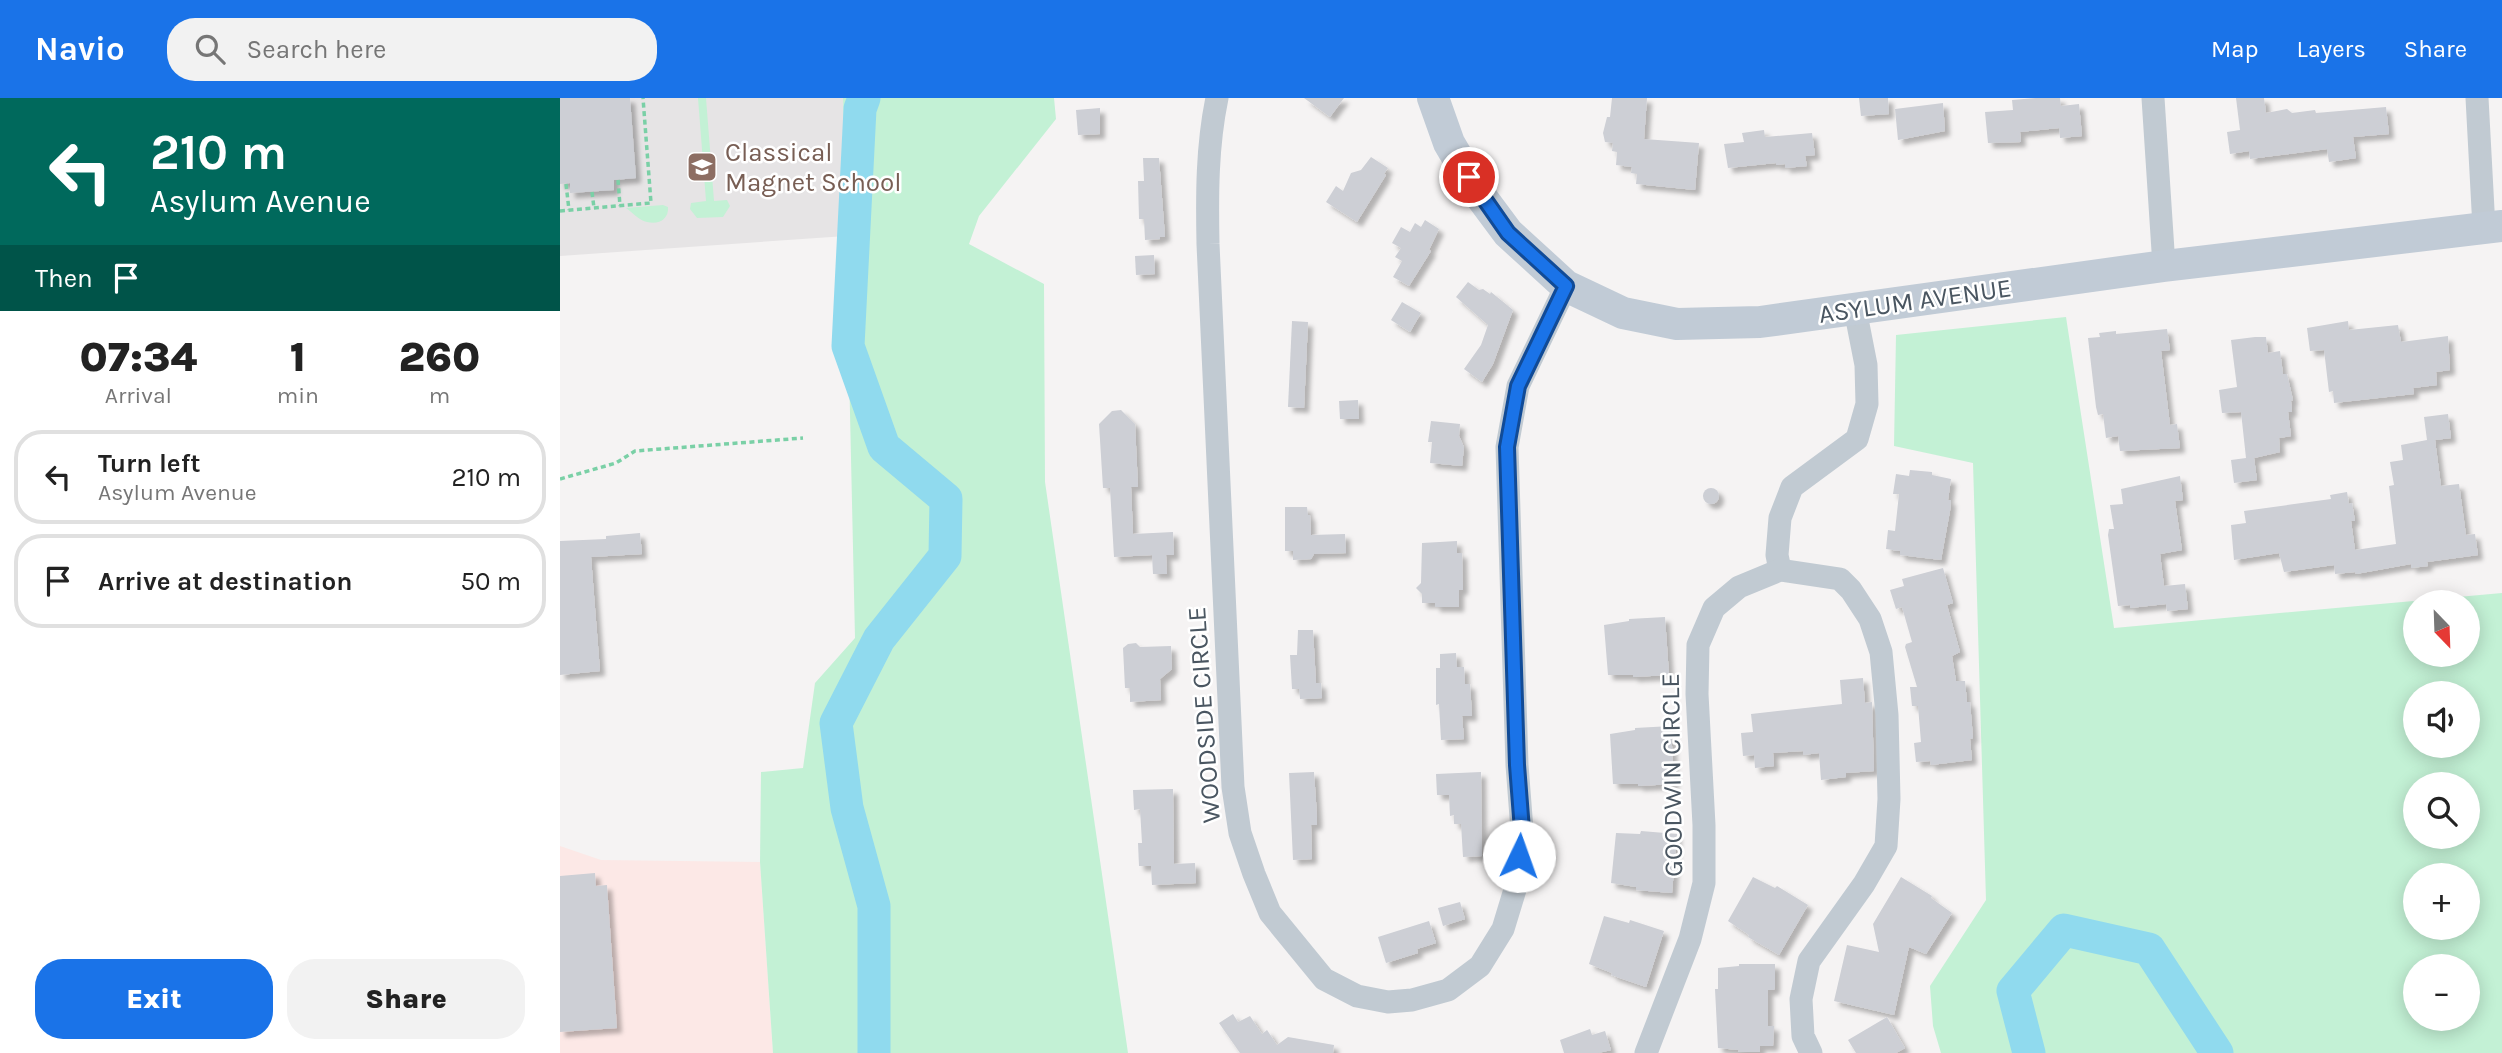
<!DOCTYPE html>
<html lang="en">
<head>
<meta charset="utf-8">
<style>
	:root { --surface:#fff; --page:#f2f2f2; --text:#222; --muted:#767676; --line:#e0e0e0; --accent:#1a73e8 }
	body { margin:0; font-family:Karla,sans-serif; background:var(--page); color:var(--text); height:100vh; display:flex; flex-direction:column; font-size:26px; white-space:nowrap }
	* { box-sizing:border-box; margin:0 }
	p { font-size:23px; color:var(--muted) }
	.icon { flex:none; width:38px; height:38px; fill:none; stroke:currentColor; stroke-width:2; stroke-linecap:round; stroke-linejoin:round }
	.map { position:relative; flex:1; overflow:hidden }
	.panel { display:flex; flex-direction:column; background:var(--surface); width:560px }
	.panel>* { flex:none }
	.banner { background:#00695c; color:#fff; overflow:hidden }
	.needle { width:46px; rotate:157deg }
	.fabs { position:absolute; left:1843px; top:492px; display:grid; gap:14px }
	.fabs a { display:grid; place-items:center; width:77px; height:77px; border-radius:50%; background:var(--surface); box-shadow:0 4px 18px #0003; font-size:35px }
	.pin { position:absolute; display:grid; place-items:center; width:60px; height:60px; color:#fff; margin:-30px; border:4px solid #fff; border-radius:50%; box-shadow:0 2px 7px #0007 }
	.me { position:absolute; width:77px; margin:-38px; rotate:3deg; stroke-linejoin:round; filter:drop-shadow(0 0 5px #0008) }
	.turn { display:flex; align-items:center; gap:24px; height:147px; padding:0 35px; font-size:32px }
	.turn .icon { width:91px; height:91px; stroke-width:2.5 }
	.turn b { display:block; font-size:49px; line-height:60px }
	.then { display:flex; align-items:center; height:66px; padding:0 35px; background:#0003; gap:14px; font-size:26px }
	.eta { display:flex; justify-content:space-evenly; align-items:center; height:119px; text-align:center }
	.eta b { font-size:42px; font-weight:800; line-height:49px }
	.action { display:flex; gap:14px; margin-top:auto; padding:14px 35px }
	.action a { flex:1; height:80px; border-radius:28px; background:var(--accent); color:#fff; font-size:28px; font-weight:800; line-height:80px; text-align:center }
	.action a+a { background:var(--page); color:var(--text) }
	ul { padding:0; list-style:none }
	li { display:flex; align-items:center; gap:21px; height:94px; margin:0 14px 10px; padding:0 21px; border:4px solid var(--line); border-radius:28px }
	li div { flex:1 }
	li b { display:block; font-size:26px }
	li em { font-style:normal }
	header { display:flex; align-items:center; gap:42px; box-sizing:border-box; height:98px; padding:0 35px; background:var(--accent); color:#fff }
	header strong { font-size:33px }
	nav { display:flex; gap:38px; margin-inline-start:auto; font-size:24px }
	.search { width:490px; height:63px; background:var(--page); display:flex; align-items:center; gap:18px; box-sizing:border-box; padding:0 24px; border-radius:28px; color:var(--muted); font-size:26px }
	main { display:flex; flex:1; min-height:0 }
	.map>svg:first-child { display:block }
	.education { fill:#e6e4e5 }
	.medical { fill:#fce8e6 }
	.green { fill:#c3f1d5; fill-rule:evenodd }
	.lines { fill:none; stroke-linecap:round; stroke-linejoin:round }
	.river { stroke:#90daee; stroke-width:33 }
	.building { fill:#cdcfd5; filter:url(#shadow) }
	.path { stroke:#7ad0a6; stroke-width:3.5; stroke-dasharray:5 3.5; stroke-linecap:butt }
	.street { stroke:#c1cad2; stroke-width:23 }
	.secondary { stroke:#c1cbd6; stroke-width:32 }
	.route-casing { stroke:#114b97; stroke-width:18 }
	.route { stroke:#1a73e8; stroke-width:12 }
	.labels { text-anchor:middle; dominant-baseline:central; stroke-width:5; stroke-linejoin:round; paint-order:stroke }
	.education-label { font-size:26px; fill:#785e54; stroke:#fff; text-anchor:start }
	.street-label { font-size:26px; fill:#4a5661; stroke:#fff }
</style>
</head>
<body>
<header>
<strong>Navio</strong>
<div class="search"><svg class="icon" aria-label="search" viewBox="0 0 24 24"><circle cx="10" cy="10" r="6"/><path d="M15 15l6 6"/></svg>Search here</div>
<nav><a>Map</a><a>Layers</a><a>Share</a></nav>
</header>
<main>
<section class="panel">
<div class="banner">
<div class="turn"><svg class="icon" aria-label="left" viewBox="0 0 24 24"><path d="M17 20v-9H6M10 6l-5 5 5 5"/></svg><div><b>210 m</b>Asylum Avenue</div></div>
<div class="then">Then<svg class="icon" aria-label="arrive" viewBox="0 0 24 24"><path d="M6 21V4h12l-3 4 3 4H6"/></svg></div>
</div>
<div class="eta">
<div><b>07:34</b><p>Arrival</p></div>
<div><b>1</b><p>min</p></div>
<div><b>260</b><p>m</p></div>
</div>
<ul>
<li><svg class="icon" aria-label="left" viewBox="0 0 24 24"><path d="M17 20v-9H6M10 6l-5 5 5 5"/></svg><div><b>Turn left</b><p>Asylum Avenue</p></div><em>210 m</em></li>
<li><svg class="icon" aria-label="arrive" viewBox="0 0 24 24"><path d="M6 21V4h12l-3 4 3 4H6"/></svg><div><b>Arrive at destination</b></div><em>50 m</em></li>
</ul>
<div class="action"><a>Exit</a><a>Share</a></div>
</section>
<div class="map">
<svg width="1942" height="955" viewBox="0 0 1942 955">
	<defs>
		<filter id="shadow"><feDropShadow dx="5" dy="5" stdDeviation="2" flood-color="#0004"/></filter>
	</defs>
	<rect width="100%" height="100%" fill="#f5f3f3"/>
	<!-- education -->
	<polygon class="education" points="0,0 283,0 286,138 0,158"/>
	<!-- medical -->
	<polygon class="medical" points="0,748 41,762 200,764 213,955 0,955"/>
	<!-- green -->
	<g class="green">
		<polygon points="138,0 146,0 154,103 167,102 170,108 163,119 137,120 130,111 131,105 146,103"/>
		<polygon points="283,0 494,0 496,21 419,118 409,146 484,186 485,384 568,955 213,955 200,764 201,674 243,670 255,585 295,540"/>
		<path d="M103,107L108,109C109,121 99,127 87,124C80,123 72,114 66,110Z"/>
		<path d="M1506,219L1554,530L1942,495V955H1381L1373,928L1370,888L1426,802L1413,365L1334,348L1336,237ZM1908,504V556H1855V504ZM1908,595V648H1855V595ZM1855,686H1908V738H1855ZM1908,777V830H1855V777ZM1908,868V920H1855V868Z"/>
	</g>
	<g class="lines">
		<!-- river -->
		<g class="river">
			<polyline points="304,0 300,11 288,248 324,349 386,401 385,458 319,541 276,625 287,710 314,808 314,955"/>
			<polyline points="1469,955 1453,893 1504,832 1589,851 1657,955"/>
		</g>
	</g>
	<!-- building -->
	<g class="building">
		<polygon points="0,0 70,0 76,80 54,82 54,92 10,95 10,85 0,86"/>
		<polygon points="744,0 784,0 770,19"/>
		<polygon points="1052,0 1087,0 1084,41 1139,45 1135,92 1076,86 1077,76 1071,75 1072,69 1056,67 1057,54 1052,53 1053,45 1045,44 1043,35 1047,19 1050,19"/>
		<polygon points="1299,0 1328,0 1329,16 1301,18"/>
		<polygon points="1476,0 1500,0 1501,8 1519,6 1522,38 1500,40 1499,30 1460,34 1461,44 1428,45 1425,14 1453,12 1452,2"/>
		<polygon points="1676,0 1704,0 1706,15 1727,11 1732,15 1755,12 1756,15 1826,9 1829,36 1793,39 1796,60 1769,64 1767,51 1690,61 1689,53 1670,56 1667,34 1680,32"/>
		<polygon points="1383,5 1385,33 1338,42 1335,11"/>
		<polygon points="540,10 540,36 518,37 516,12"/>
		<polygon points="1204,32 1205,39 1252,35 1255,57 1245,58 1247,68 1225,70 1225,66 1216,67 1216,65 1168,70 1164,46 1184,44 1182,35"/>
		<polygon points="811,59 828,70 824,76 826,77 797,124 766,104 776,88 783,93 791,75 801,72"/>
		<polygon points="583,60 599,60 605,139 600,139 600,141 585,142 584,121 579,121 578,83 584,83"/>
		<polygon points="865,122 879,131 869,152 871,153 849,188 833,179 842,163 835,159 841,150 832,145 841,129 850,134 855,125 861,129"/>
		<polygon points="594,157 595,176 576,177 575,158"/>
		<polygon points="908,184 919,192 923,191 930,196 931,194 953,212 933,266 922,284 904,271 921,247 928,227 896,199"/>
		<polygon points="842,204 861,215 850,234 831,222"/>
		<polygon points="732,223 748,224 744,310 728,309"/>
		<polygon points="1788,223 1789,232 1838,227 1841,244 1888,238 1890,272 1876,274 1877,287 1853,290 1854,296 1774,305 1773,293 1769,294 1764,252 1750,253 1747,230"/>
		<polygon points="1607,231 1610,252 1601,253 1610,327 1617,326 1620,350 1560,353 1558,338 1546,340 1543,316 1538,317 1536,309 1528,240 1540,239 1539,235 1556,233 1556,236"/>
		<polygon points="1695,239 1706,239 1708,255 1720,253 1723,276 1727,276 1733,302 1731,303 1732,314 1728,314 1731,338 1719,340 1720,354 1694,360 1697,382 1674,385 1671,362 1686,360 1681,314 1662,315 1659,292 1677,289 1671,242"/>
		<polygon points="798,302 799,321 780,321 779,303"/>
		<polygon points="561,312 575,326 578,389 571,389 573,436 613,434 614,457 606,457 607,476 593,476 592,457 554,459 550,390 543,390 539,326 552,313"/>
		<polygon points="1888,316 1891,340 1875,342 1881,388 1899,386 1906,437 1915,436 1918,457 1867,464 1868,468 1851,470 1851,466 1796,476 1795,474 1775,476 1774,467 1724,474 1719,455 1674,462 1671,427 1686,425 1684,413 1771,401 1770,397 1787,394 1789,406 1792,405 1795,423 1791,423 1795,452 1836,446 1829,388 1834,387 1830,364 1843,362 1841,347 1867,342 1864,319"/>
		<polygon points="871,323 900,326 899,338 904,349 902,368 870,365 872,344 868,344"/>
		<polygon points="1350,372 1372,374 1372,377 1391,381 1388,402 1391,402 1390,413 1381,462 1340,457 1340,453 1326,451 1328,432 1335,433 1339,396 1333,396 1336,376 1349,378"/>
		<polygon points="1620,378 1623,402 1615,403 1622,452 1600,456 1604,488 1625,486 1628,511 1607,513 1606,506 1570,510 1570,507 1558,508 1548,437 1549,431 1554,431 1550,407 1563,406 1561,391"/>
		<circle cx="1151" cy="398" r="8"/>
		<polygon points="725,409 747,409 748,417 750,417 751,437 785,436 786,455 754,456 751,461 733,462 733,453 725,453"/>
		<polygon points="80,435 82,456 31,459 40,573 0,577 0,443 46,441 46,438"/>
		<polygon points="897,443 897,455 902,455 903,492 899,492 899,509 875,509 875,505 862,505 862,496 856,490 861,485 862,445"/>
		<polygon points="1383,470 1393,505 1387,507 1400,554 1392,558 1396,583 1405,583 1407,604 1410,604 1413,640 1410,641 1412,662 1371,667 1370,663 1356,664 1354,645 1361,644 1358,608 1352,608 1350,589 1357,589 1345,549 1346,546 1352,544 1342,509 1336,511 1330,492 1344,488 1342,481"/>
		<polygon points="1105,519 1109,577 1073,579 1073,577 1048,577 1044,527 1069,523 1069,521"/>
		<polygon points="738,532 753,532 756,585 761,585 762,600 740,601 739,591 732,591 730,557 737,557"/>
		<polygon points="576,545 580,549 611,548 612,571 600,581 601,602 570,604 570,590 565,590 563,550 568,546"/>
		<polygon points="896,555 897,569 904,569 905,586 910,586 912,618 902,618 904,641 881,642 879,606 876,607 876,570 880,570 880,556"/>
		<polygon points="1303,580 1305,605 1312,604 1314,673 1286,675 1286,679 1261,682 1259,655 1243,657 1243,653 1213,655 1214,668 1195,670 1194,657 1183,658 1181,635 1193,634 1191,616 1282,606 1280,582"/>
		<polygon points="1111,628 1114,686 1078,688 1078,686 1053,686 1050,636 1075,632 1075,630"/>
		<polygon points="754,674 757,718 757,727 751,727 752,761 733,762 729,675"/>
		<polygon points="921,674 922,758 903,759 901,726 894,726 894,717 890,718 889,697 877,697 876,676"/>
		<polygon points="613,691 614,766 635,765 636,785 592,787 591,768 579,768 578,745 582,745 580,711 574,712 573,692"/>
		<polygon points="1081,733 1117,736 1112,795 1076,792 1076,789 1051,785 1056,735 1080,736"/>
		<polygon points="35,775 36,788 47,787 57,930 0,934 0,778"/>
		<polygon points="1193,779 1215,790 1217,788 1248,807 1219,857 1188,839 1189,837 1168,823"/>
		<polygon points="1341,779 1372,798 1371,800 1392,815 1366,856 1349,849 1334,917 1274,903 1287,847 1319,854 1313,826"/>
		<polygon points="900,804 905,821 883,828 878,810"/>
		<polygon points="1044,818 1069,825 1070,822 1104,833 1086,889 1051,877 1052,875 1029,866"/>
		<polygon points="869,823 876,845 857,851 858,855 826,865 818,839"/>
		<polygon points="1179,866 1215,866 1215,888 1214,892 1208,892 1208,928 1214,928 1213,948 1200,948 1200,954 1178,954 1179,952 1158,950 1155,891 1158,891 1158,870 1179,868"/>
		<polygon points="673,916 678,924 690,918 702,936 707,932 717,947 728,939 774,947 773,955 680,955 659,925"/>
		<polygon points="1327,919 1345,950 1336,955 1296,955 1288,942"/>
		<polygon points="1030,931 1032,937 1045,933 1051,952 1038,955 1004,955 1000,942"/>
	</g>
	<g class="lines">
		<!-- path -->
		<g class="path">
			<polyline points="58,82 60,108"/>
			<polyline points="6,86 9,112"/>
			<polyline points="32,94 34,110"/>
			<polyline points="0,113 91,105 83,0"/>
			<polyline points="0,381 56,365 75,353 243,340"/>
		</g>
		<!-- street -->
		<g class="street">
			<path d="M657,0C647,48 647,97 648,146L673,689L680,735L694,776L710,815L764,881L797,898L828,904L852,902L888,892L920,868L943,831L957,785L962,732L957,667L947,349L958,288L1006,188"/>
			<polyline points="1593,0 1604,168"/>
			<polyline points="1917,0 1924,130"/>
			<polyline points="1220,472 1217,457 1220,420 1232,389 1297,341 1307,306 1306,267 1295,211"/>
			<polyline points="1086,955 1130,841 1144,785 1144,727 1137,596 1138,547 1154,510 1179,489 1220,472 1280,481 1291,492 1310,521 1321,554 1327,617 1329,701 1326,748 1304,786 1249,863 1241,901 1243,938 1251,955"/>
		</g>
		<!-- secondary -->
		<polyline class="secondary" points="873,0 889,45 919,96 948,135 1006,188 1063,215 1117,226 1200,224 1604,168 1942,128"/>
	</g>
	<g class="lines">
		<!-- route casing -->
		<g class="route-casing">
			<polyline id="route" points="909,79 948,135 1006,188 958,288 947,349 957,667 962,732 959,758"/>
		</g>
		<!-- route -->
		<use href="#route" class="route"/>
	</g>
	<!-- icons -->
	<defs>
		<g id="school-square" transform="scale(1.575)"><rect x="-9" y="-9" width="18" height="18" rx="4" fill="#8d6e63" stroke="#fff"/><path d="M0-5L7-2L0 1L-7-2ZM-4 1L0 2.5L4 1V4Q0 6-4 4Z" fill="#fff"/></g>
	</defs>
	<g fill-rule="evenodd">
		<use href="#school-square" x="142" y="69"/>
	</g>
	<g class="labels">
		<!-- education labels -->
		<g class="education-label">
			<text x="165" y="54">Classical<tspan x="165" dy="30">Magnet School</tspan></text>
		</g>
		<!-- street labels -->
		<g class="street-label">
			<text transform="translate(1355 203) rotate(-8)">ASYLUM AVENUE</text>
			<text transform="translate(644 617) rotate(-94)">WOODSIDE CIRCLE</text>
			<text transform="translate(1112 677) rotate(-91)">GOODWIN CIRCLE</text>
		</g>
	</g>
</svg>
<div class="fabs">
<a><svg class="needle" viewBox="-14 -14 28 28"><path d="M0-13l5 13h-10z" fill="#e53935"/><path d="M0 13l5-13h-10z" fill="#767676"/></svg></a>
<a><svg class="icon" aria-label="sound" viewBox="0 0 24 24"><path d="M4 9h4l5-4v14l-5-4H4zM17 9q2 3 0 6"/></svg></a>
<a><svg class="icon" aria-label="search" viewBox="0 0 24 24"><circle cx="10" cy="10" r="6"/><path d="M15 15l6 6"/></svg></a>
<a>+</a>
<a>−</a>
</div>
<div class="pin" style="left:909px;top:79px;background:#d93025"><svg class="icon" aria-label="arrive" viewBox="0 0 24 24"><path d="M6 21V4h12l-3 4 3 4H6"/></svg></div>
<svg class="me" style="left:959px;top:758px" viewBox="-20 -20 40 40"><circle r="19" fill="#fff"/><path d="M0-13L10 11 0 6-10 11z" fill="#1a73e8"/></svg>
</div>
</main>
</body>
</html>
